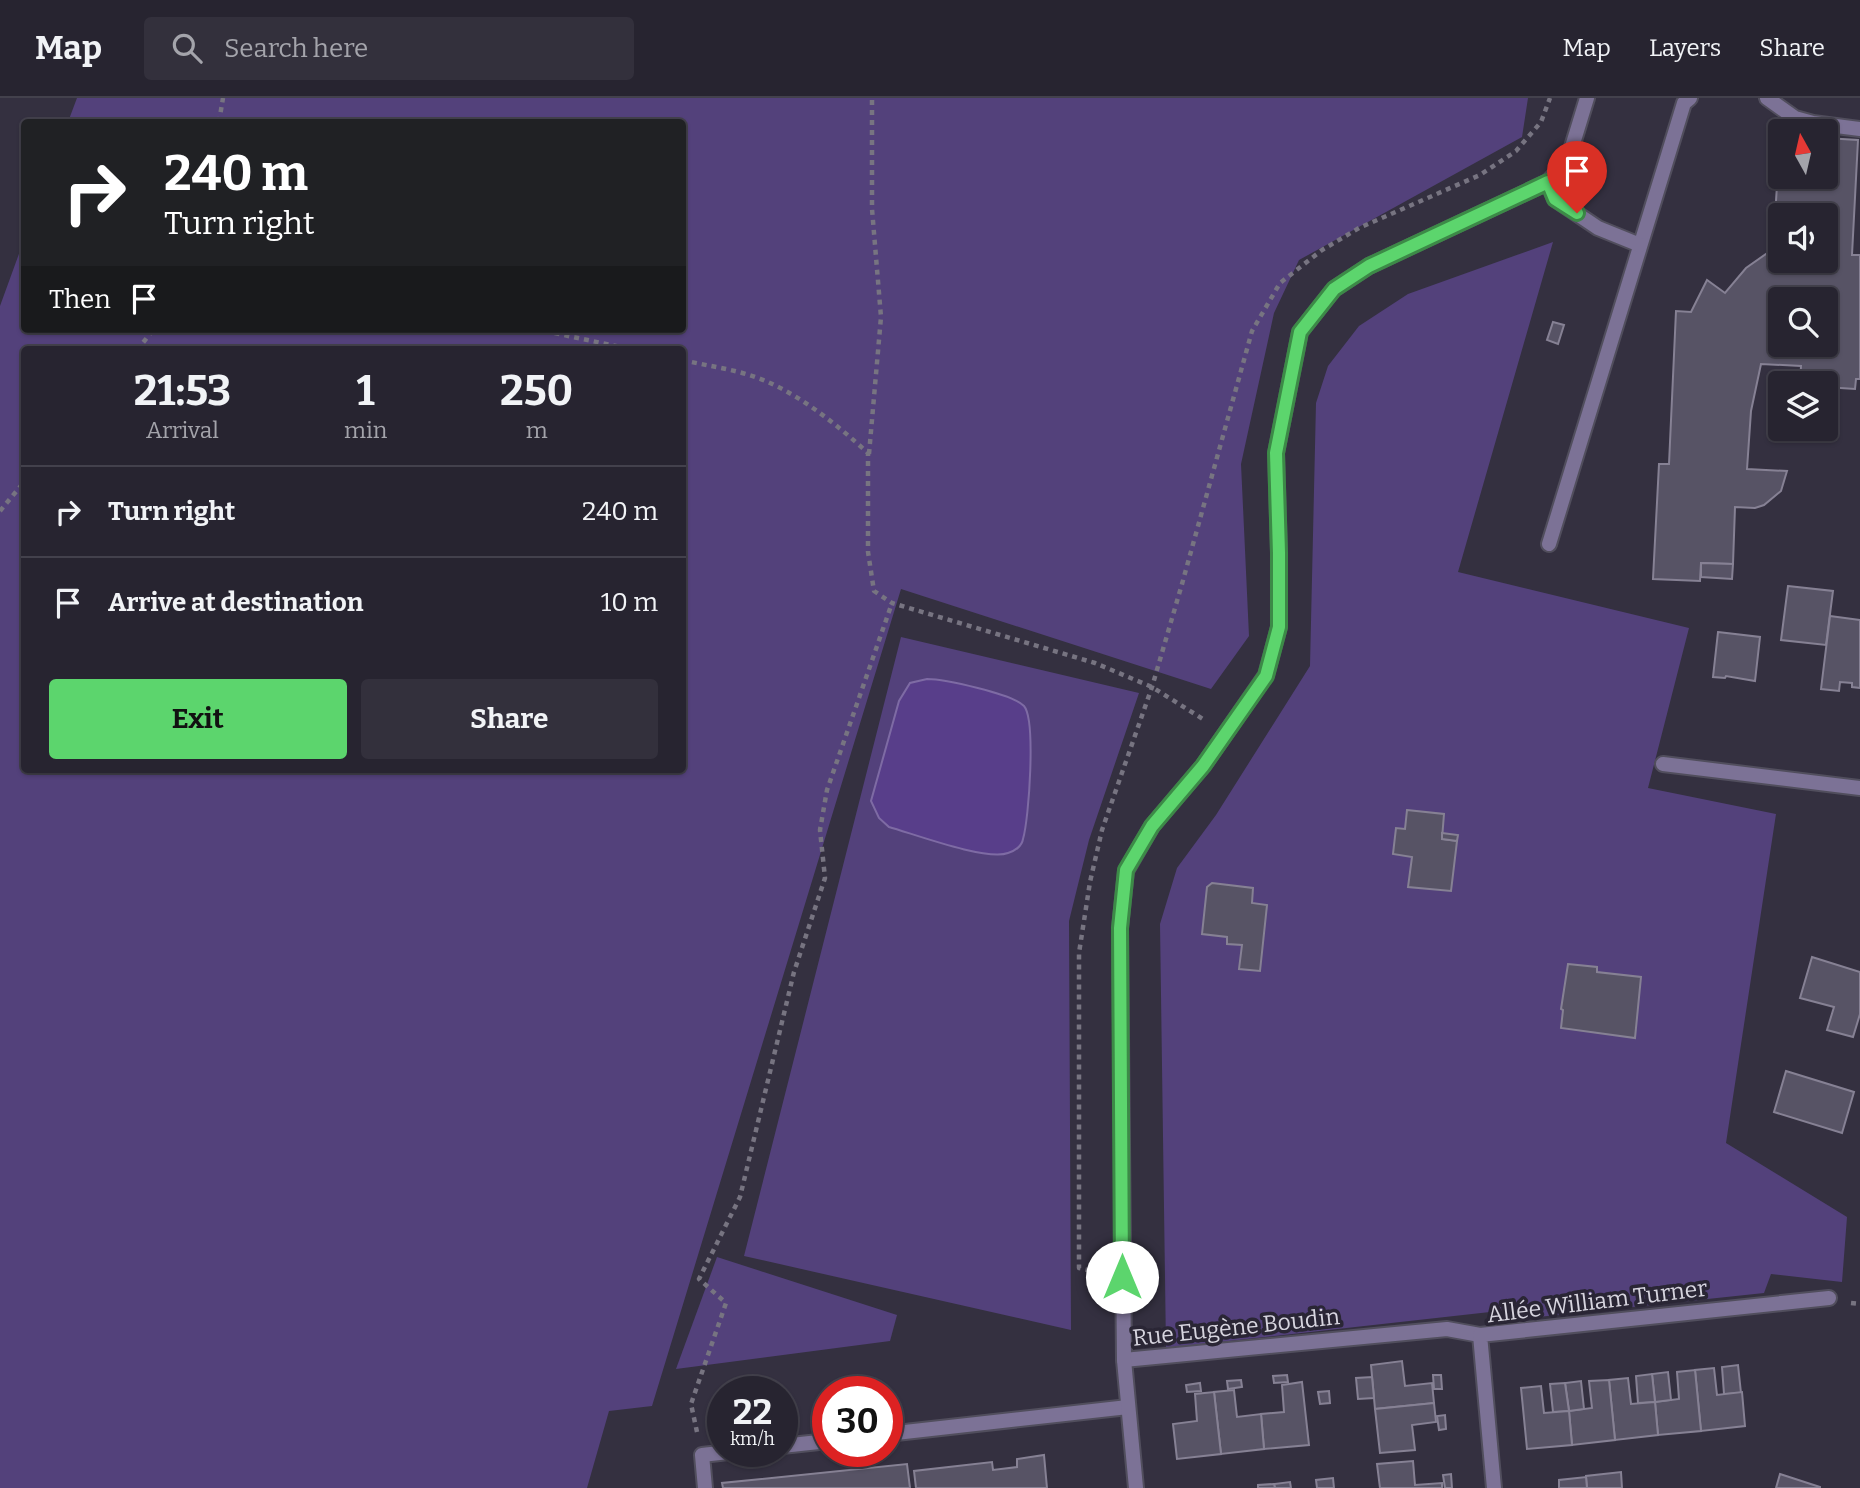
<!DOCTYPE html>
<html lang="en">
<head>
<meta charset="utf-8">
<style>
	:root { --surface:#272430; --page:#33303c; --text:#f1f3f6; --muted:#a4a4ab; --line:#43414c; --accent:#5cd56d }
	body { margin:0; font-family:Bitter,serif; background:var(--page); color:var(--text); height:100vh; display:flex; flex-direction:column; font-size:26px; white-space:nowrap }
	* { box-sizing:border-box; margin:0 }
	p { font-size:23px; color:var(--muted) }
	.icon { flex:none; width:38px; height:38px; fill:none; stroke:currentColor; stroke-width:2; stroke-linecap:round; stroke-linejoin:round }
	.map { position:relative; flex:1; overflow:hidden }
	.details { position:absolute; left:21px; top:248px; width:665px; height:427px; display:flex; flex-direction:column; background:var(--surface); border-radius:7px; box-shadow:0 2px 5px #0004,0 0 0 2px var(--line) }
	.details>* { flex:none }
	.top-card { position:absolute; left:21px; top:21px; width:665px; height:214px; border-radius:7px; box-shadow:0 2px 5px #0004,0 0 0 2px var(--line); background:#202124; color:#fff; overflow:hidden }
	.needle { width:46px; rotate:352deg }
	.controls { position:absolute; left:1768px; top:21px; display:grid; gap:14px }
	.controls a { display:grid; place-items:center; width:70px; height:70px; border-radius:7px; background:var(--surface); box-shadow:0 2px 5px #0004,0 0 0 2px var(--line); font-size:35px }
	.speed { position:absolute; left:707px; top:1278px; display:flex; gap:14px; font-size:35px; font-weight:700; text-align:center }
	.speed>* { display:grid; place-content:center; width:91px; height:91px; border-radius:50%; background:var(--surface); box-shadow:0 2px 5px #0004,0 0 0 2px var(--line); line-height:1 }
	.speed small { font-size:18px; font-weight:400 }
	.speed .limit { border:10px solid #d22; background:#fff; color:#111 }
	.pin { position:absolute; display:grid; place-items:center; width:60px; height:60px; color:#fff; margin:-72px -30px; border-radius:50% 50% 50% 0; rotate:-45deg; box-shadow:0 0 7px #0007 }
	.pin .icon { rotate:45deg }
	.me { position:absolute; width:77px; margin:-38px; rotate:0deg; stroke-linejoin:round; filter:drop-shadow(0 0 5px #0008) }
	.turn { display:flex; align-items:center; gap:24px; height:147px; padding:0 28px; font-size:32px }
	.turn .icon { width:91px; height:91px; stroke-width:2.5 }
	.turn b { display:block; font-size:49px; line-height:60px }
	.then { display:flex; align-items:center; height:66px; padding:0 28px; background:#0003; gap:14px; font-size:26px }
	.eta { display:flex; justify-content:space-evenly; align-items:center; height:119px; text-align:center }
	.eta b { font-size:42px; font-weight:700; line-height:49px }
	.action { display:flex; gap:14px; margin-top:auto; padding:14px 28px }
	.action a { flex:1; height:80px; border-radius:7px; background:var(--accent); color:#111; font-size:28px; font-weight:700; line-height:80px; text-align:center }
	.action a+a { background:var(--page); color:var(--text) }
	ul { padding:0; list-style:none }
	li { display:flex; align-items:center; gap:21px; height:91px; padding:0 28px; border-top:2px solid var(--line) }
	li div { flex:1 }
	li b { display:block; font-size:26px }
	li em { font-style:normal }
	header { display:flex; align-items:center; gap:42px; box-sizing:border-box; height:98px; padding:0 35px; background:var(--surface); border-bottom:2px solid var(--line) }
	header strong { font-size:33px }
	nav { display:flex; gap:38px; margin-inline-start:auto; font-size:24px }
	.search { width:490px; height:63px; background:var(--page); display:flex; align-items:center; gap:18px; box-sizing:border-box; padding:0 24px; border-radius:7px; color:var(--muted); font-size:26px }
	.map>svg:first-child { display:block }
	.green { fill:#53417b; fill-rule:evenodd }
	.water { fill:#583e8a; stroke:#7e6ba4; stroke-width:2 }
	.building { fill:#575365; stroke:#868194; stroke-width:2; fill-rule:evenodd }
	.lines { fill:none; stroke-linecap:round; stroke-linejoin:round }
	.lane-casing { stroke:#514e5d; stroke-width:18 }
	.street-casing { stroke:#514e5d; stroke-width:18 }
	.path { stroke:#777481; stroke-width:4.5; stroke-dasharray:5 5; stroke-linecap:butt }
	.lane { stroke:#7c7296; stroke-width:14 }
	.street { stroke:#7c7296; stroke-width:14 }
	.route-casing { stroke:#3c8a47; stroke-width:18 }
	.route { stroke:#5cd56d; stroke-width:12 }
	.labels { text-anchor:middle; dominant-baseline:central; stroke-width:7; stroke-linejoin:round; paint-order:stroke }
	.street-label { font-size:23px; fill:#d7d5df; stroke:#2a2635 }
</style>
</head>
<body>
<header>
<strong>Map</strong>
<div class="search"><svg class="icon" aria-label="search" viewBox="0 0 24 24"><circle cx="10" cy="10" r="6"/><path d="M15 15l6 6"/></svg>Search here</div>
<nav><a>Map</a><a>Layers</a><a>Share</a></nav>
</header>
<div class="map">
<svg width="1860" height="1390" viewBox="0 0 1860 1390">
	<rect width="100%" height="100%" fill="#343040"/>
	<!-- green -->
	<g class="green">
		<path d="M77,0H1528L1522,39L1299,162L1274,215L1241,366L1249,538L1211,591L901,491L652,1308L609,1313L587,1390H0V208L24,142V231H682V24H68ZM24,252H682V672H24Z"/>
		<polygon points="1553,144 1458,474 1689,530 1648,690 1776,716 1726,1045 1847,1119 1842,1184 1771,1176 1764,1195 1491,1224 1490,1214 1166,1250 1160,826 1177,770 1216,717 1310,568 1316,305 1328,268 1359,228 1408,196"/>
		<polygon points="901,539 1139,595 1089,742 1069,823 1071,1232 744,1158"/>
		<polygon points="717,1159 897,1217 890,1243 676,1271"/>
	</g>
	<!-- water -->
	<path class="water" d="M927,581C944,581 1013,596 1024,608C1036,622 1029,721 1023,741C1022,748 1015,753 1008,755C986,763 914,736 889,729L879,720L871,703L899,603L910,585Z"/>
	<!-- building -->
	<g class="building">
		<path d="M1825,40L1858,42L1852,157H1860V281H1856L1855,291L1825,289V285H1800L1801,268L1761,266L1751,313L1747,371L1787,373L1781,393L1764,407L1755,410L1735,409L1733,466L1701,465L1700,483L1653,481L1659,366H1669L1676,213L1691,214L1707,182L1725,195L1746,170L1773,151L1779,55L1780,79H1825ZM1780,117H1825V163H1780ZM1780,201H1825V247H1780Z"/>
		<polygon points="1553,224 1564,227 1558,246 1547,242"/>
		<polygon points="1701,465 1733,466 1732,481 1701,479"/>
		<polygon points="1788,488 1833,493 1826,547 1781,542"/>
		<polygon points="1830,518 1860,522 1860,590 1852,589 1852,585 1840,584 1839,593 1821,591"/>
		<polygon points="1718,534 1760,539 1755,583 1726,578 1725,580 1713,579"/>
		<polygon points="1407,712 1444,716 1442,741 1457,743 1451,793 1408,789 1412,759 1393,756 1396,730 1405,731"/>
		<polygon points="1442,735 1458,737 1457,743 1442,741"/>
		<polygon points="1212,785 1253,790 1252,805 1267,807 1260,873 1239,871 1242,847 1227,846 1227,839 1202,836 1207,789"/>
		<polygon points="1812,859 1860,874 1860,916 1853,939 1827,932 1834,909 1800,900"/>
		<polygon points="1568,866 1597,869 1597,874 1641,879 1635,940 1561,930 1563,912 1561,911"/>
		<polygon points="1786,973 1854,994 1842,1035 1774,1014"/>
		<polygon points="1402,1263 1405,1288 1432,1285 1434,1305 1375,1311 1371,1267"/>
		<polygon points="1738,1267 1741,1295 1724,1296 1722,1269"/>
		<polygon points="1714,1270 1717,1297 1742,1294 1745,1328 1701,1333 1695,1272"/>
		<polygon points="1695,1272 1701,1333 1658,1337 1655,1304 1679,1301 1677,1274"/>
		<polygon points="1668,1274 1671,1302 1655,1304 1652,1276"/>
		<polygon points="1652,1276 1655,1304 1638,1305 1636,1278"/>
		<polygon points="1287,1277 1288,1284 1274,1285 1273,1278"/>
		<polygon points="1433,1277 1441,1277 1442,1291 1434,1291"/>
		<polygon points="1372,1279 1374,1300 1358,1301 1356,1280"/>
		<polygon points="1628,1280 1631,1306 1655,1304 1658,1337 1615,1342 1609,1282"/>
		<polygon points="1241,1282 1242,1289 1228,1291 1227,1283"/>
		<polygon points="1609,1282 1615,1342 1572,1347 1569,1313 1592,1310 1589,1283"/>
		<polygon points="1581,1283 1584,1311 1569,1313 1565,1285"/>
		<polygon points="1302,1284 1309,1347 1264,1351 1261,1316 1284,1314 1282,1287"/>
		<polygon points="1200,1285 1201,1293 1187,1294 1186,1287"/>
		<polygon points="1565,1285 1569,1313 1553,1314 1550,1286"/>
		<polygon points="1541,1288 1544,1315 1569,1313 1572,1347 1527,1351 1521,1290"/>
		<polygon points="1234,1292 1237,1319 1261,1316 1264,1351 1221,1356 1214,1294"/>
		<polygon points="1329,1293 1330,1305 1320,1306 1318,1294"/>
		<polygon points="1214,1294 1221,1356 1177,1361 1173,1326 1197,1323 1195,1296"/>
		<polygon points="1434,1305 1436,1324 1412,1327 1415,1352 1380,1355 1375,1311"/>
		<polygon points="1445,1317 1446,1331 1439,1332 1437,1318"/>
		<polygon points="1044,1357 1047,1390 916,1390 914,1373 992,1364 993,1372 1017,1369 1017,1361"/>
		<polygon points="1413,1363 1415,1387 1442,1385 1442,1390 1380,1390 1377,1366"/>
		<polygon points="907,1366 910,1390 723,1390 722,1385"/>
		<polygon points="1621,1374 1622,1390 1587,1390 1586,1378"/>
		<polygon points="1451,1376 1452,1390 1445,1390 1443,1377"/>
		<polygon points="1780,1376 1820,1389 1820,1390 1776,1390"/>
		<polygon points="1586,1379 1587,1390 1559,1390 1559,1382"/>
		<polygon points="1333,1380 1334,1390 1317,1390 1316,1382"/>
		<polygon points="1290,1384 1291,1390 1275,1390 1274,1386"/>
		<polygon points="1274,1386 1275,1390 1258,1390 1258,1387"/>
	</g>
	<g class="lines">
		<!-- lane casing -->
		<g class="lane-casing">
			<g id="lane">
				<polyline points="1767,0 1795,20 1813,25 1860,31"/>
				<polyline points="1549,446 1684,5 1690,0"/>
			</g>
		</g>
		<!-- street casing -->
		<g class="street-casing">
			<g id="street">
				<polyline points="1548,84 1555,101 1598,130 1640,147"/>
				<polyline points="1663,666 1860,690"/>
				<polyline points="1124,1262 1447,1231 1480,1237"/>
				<polyline points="887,1336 1128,1309"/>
				<polyline points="782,1348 828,1343"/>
				<polyline points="705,1390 702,1357 737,1353"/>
				<polyline points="1136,1390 1124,1262 1120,830 1126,773 1152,728 1203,668 1266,577 1279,529 1279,455 1276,355 1300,234 1334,191 1369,168 1548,84 1568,62 1587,0"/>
				<polyline points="1494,1390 1480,1237 1829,1200"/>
			</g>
		</g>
		<!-- path -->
		<g class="path">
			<polyline points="219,24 223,0"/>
			<polyline points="535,231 635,252"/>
			<polyline points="137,252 154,231"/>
			<path d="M682,262C704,267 725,270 746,276C791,289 834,324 868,355V454L874,493L892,505L1095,565L1152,589L1206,623"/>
			<polyline points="869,356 881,219 872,111 872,0"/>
			<polyline points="0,413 24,384"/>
			<polyline points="1100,1175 1079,1170 1079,855 1090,784 1102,732 1152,589 1182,486 1252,233 1280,185 1322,152 1359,130 1480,77 1516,53 1541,24 1550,0"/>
			<polyline points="1851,1205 1860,1206"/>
			<polyline points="697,1334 691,1306 726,1205 699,1181 740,1099 794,874 825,780 820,732 827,692 892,505"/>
		</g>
		<!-- lane -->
		<use href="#lane" class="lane"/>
		<!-- street -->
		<use href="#street" class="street"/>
	</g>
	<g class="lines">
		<!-- route casing -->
		<g class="route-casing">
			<polyline id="route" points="1122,1179 1120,830 1126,772 1152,728 1203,668 1266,578 1279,529 1279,455 1276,355 1300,234 1334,191 1369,168 1548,84 1555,101 1577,115"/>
		</g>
		<!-- route -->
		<use href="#route" class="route"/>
	</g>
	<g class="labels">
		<!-- street labels -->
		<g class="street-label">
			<text transform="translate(1597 1203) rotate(-7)">Allée William Turner</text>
			<text transform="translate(1236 1229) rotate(-6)">Rue Eugène Boudin</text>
		</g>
	</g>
</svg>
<div class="controls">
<a><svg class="needle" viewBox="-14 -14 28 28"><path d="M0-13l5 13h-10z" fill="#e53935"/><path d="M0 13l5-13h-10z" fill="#a4a4ab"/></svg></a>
<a><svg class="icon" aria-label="sound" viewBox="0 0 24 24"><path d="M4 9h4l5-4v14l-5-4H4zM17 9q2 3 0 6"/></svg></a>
<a><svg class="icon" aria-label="search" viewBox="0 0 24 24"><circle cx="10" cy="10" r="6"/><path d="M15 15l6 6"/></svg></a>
<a><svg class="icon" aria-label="layers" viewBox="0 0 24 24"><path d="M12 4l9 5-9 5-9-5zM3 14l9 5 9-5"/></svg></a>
</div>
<div class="speed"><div>22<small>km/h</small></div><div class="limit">30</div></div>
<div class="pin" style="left:1577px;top:115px;background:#d93025"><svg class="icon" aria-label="arrive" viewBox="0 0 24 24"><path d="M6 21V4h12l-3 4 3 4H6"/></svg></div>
<svg class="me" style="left:1122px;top:1179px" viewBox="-20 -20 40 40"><circle r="19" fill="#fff"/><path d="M0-13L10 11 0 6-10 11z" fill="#5cd56d"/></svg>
<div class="top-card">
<div class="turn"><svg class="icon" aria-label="right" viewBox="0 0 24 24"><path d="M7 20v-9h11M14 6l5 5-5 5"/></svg><div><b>240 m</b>Turn right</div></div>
<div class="then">Then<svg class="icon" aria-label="arrive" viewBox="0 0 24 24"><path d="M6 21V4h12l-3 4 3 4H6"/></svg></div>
</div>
<section class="details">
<div class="eta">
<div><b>21:53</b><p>Arrival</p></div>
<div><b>1</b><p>min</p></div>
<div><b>250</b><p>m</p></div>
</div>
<ul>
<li><svg class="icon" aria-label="right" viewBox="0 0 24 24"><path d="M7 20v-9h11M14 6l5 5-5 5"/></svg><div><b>Turn right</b></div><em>240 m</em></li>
<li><svg class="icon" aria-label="arrive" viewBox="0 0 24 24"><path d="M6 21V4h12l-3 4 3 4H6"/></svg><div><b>Arrive at destination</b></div><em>10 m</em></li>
</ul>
<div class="action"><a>Exit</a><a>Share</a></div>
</section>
</div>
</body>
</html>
